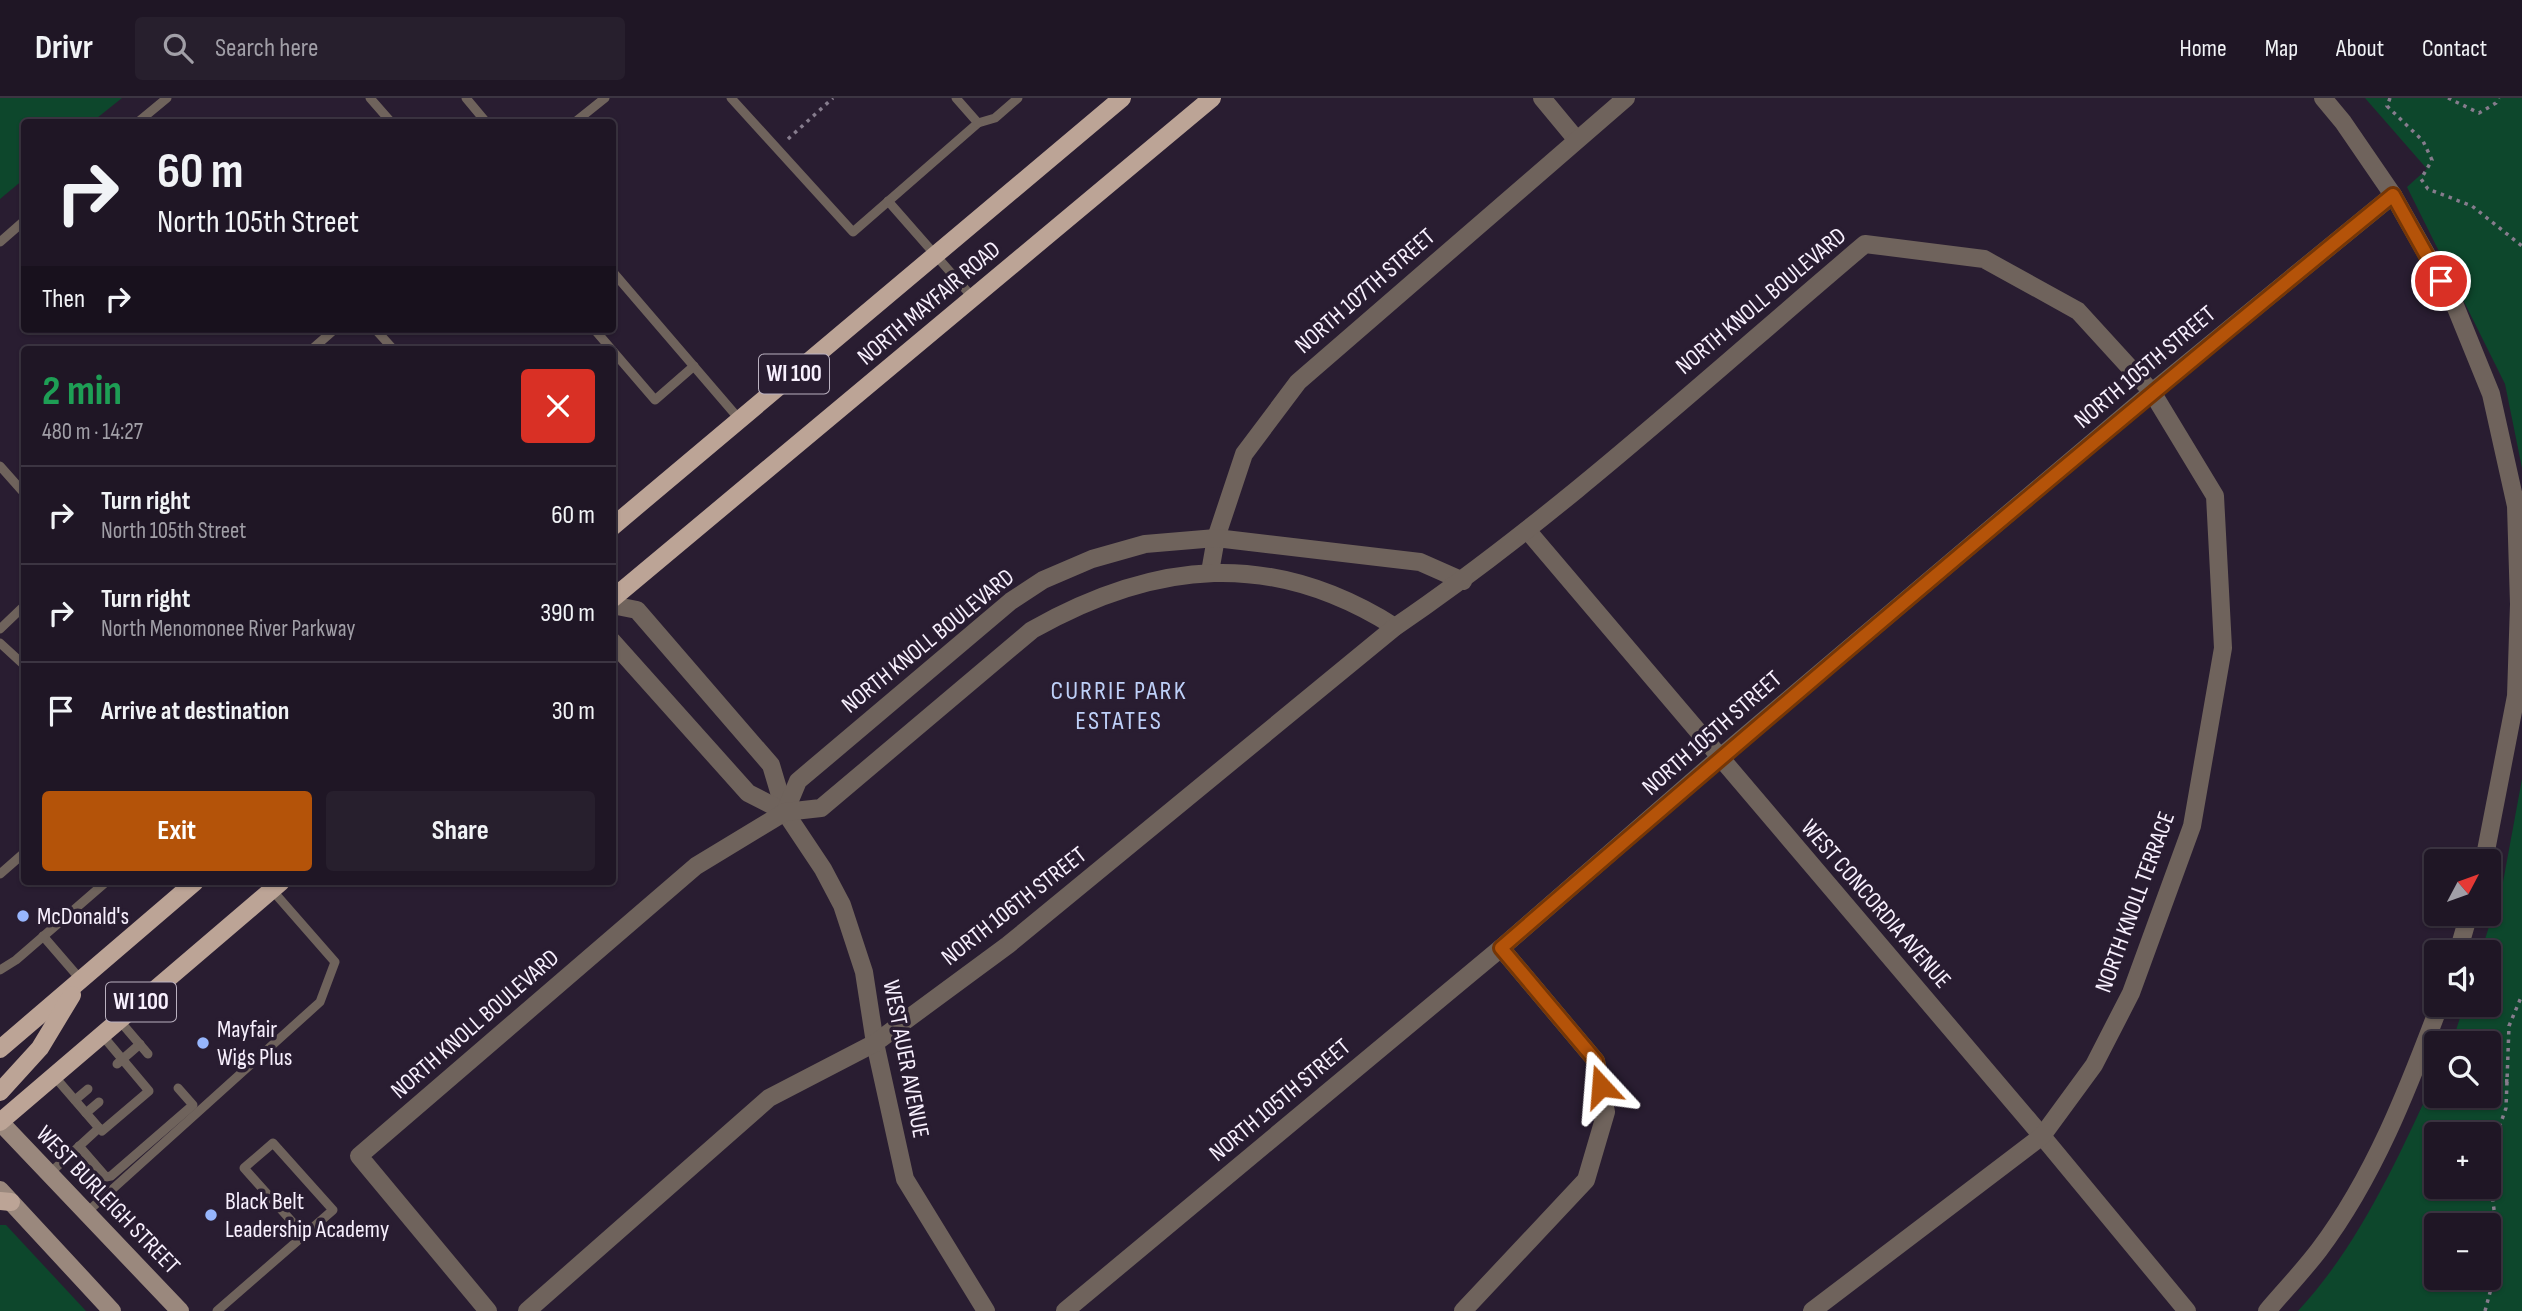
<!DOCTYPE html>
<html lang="en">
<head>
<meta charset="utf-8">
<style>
	:root { --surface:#1f1625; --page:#271f2d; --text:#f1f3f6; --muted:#a19fa7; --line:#3c3542; --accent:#b45309 }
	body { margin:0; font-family:"Sofia Sans Condensed",sans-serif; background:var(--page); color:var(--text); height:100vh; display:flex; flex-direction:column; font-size:26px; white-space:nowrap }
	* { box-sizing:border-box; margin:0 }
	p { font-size:23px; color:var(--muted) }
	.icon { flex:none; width:38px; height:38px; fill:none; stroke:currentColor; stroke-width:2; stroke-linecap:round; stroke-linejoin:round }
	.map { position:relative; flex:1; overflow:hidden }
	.side { position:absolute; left:21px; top:248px; width:595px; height:539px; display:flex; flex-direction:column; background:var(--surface); border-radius:7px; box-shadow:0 2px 5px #0004,0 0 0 2px var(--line) }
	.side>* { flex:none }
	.top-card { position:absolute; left:21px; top:21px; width:595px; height:214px; border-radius:7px; box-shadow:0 2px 5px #0004,0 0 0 2px var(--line); background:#1f1625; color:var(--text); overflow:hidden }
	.needle { width:46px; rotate:49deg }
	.controls { position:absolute; left:2424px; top:751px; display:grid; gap:14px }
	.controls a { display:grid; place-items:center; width:77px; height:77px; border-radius:7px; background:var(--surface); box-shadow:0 2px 5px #0004,0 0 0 2px var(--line); font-size:35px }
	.pin { position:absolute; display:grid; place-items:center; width:60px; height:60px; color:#fff; margin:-30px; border:4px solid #fff; border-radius:50%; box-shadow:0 2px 7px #0007 }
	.me { position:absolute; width:77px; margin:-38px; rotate:341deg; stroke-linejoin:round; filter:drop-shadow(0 0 5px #0008) }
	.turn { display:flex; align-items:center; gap:24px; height:147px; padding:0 21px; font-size:32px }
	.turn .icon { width:91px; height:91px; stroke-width:2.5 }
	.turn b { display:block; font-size:49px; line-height:60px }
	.then { display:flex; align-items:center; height:66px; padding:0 21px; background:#0003; gap:14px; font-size:26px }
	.round { display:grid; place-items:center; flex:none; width:74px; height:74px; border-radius:7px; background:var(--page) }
	.head { display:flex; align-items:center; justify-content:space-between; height:119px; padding:0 21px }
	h1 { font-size:42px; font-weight:700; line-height:52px; color:#1e9e55 }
	.action { display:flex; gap:14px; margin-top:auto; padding:14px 21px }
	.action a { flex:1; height:80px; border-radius:7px; background:var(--accent); color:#fff; font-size:28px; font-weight:700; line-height:80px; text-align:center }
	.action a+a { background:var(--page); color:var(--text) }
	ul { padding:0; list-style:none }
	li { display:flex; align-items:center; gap:21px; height:98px; padding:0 21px; border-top:2px solid var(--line) }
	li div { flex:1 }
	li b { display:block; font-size:26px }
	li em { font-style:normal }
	header { display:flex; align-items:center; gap:42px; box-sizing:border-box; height:98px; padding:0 35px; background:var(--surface); border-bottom:2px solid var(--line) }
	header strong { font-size:33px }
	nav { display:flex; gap:38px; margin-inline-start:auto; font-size:24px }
	.search { width:490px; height:63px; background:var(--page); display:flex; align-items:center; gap:18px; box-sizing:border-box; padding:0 24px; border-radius:7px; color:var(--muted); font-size:26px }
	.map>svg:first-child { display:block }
	.green { fill:#0d472c; fill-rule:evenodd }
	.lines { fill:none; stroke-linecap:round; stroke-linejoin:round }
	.path { stroke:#867c8d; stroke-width:3.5; stroke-dasharray:3.5 5; stroke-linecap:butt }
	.service { stroke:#6f635c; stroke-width:9 }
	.minor { stroke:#6f635c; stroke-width:18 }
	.secondary { stroke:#9a887d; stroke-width:18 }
	.primary { stroke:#bca496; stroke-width:18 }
	.route-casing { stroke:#753606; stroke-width:18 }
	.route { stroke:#b45309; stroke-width:12 }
	.poi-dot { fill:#97b6fd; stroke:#291d31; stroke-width:2.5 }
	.labels { text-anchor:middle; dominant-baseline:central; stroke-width:7; stroke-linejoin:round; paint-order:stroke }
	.shield { fill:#291d31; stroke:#bab1c0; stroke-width:2 }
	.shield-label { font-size:23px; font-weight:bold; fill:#f8f0fe }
	.street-label { font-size:24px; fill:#f8f0fe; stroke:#291d31 }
	.poi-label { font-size:24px; fill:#f8f0fe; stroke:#291d31; text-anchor:start }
	.neighbourhood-label { font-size:26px; letter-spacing:2px; fill:#bed0f8; stroke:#291d31 }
</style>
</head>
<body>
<header>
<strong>Drivr</strong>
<div class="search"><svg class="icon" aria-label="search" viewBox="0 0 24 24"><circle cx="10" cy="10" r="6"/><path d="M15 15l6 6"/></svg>Search here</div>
<nav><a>Home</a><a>Map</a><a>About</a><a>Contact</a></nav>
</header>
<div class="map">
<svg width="2522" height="1213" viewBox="0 0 2522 1213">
	<rect width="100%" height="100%" fill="#291d31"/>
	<!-- green -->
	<g class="green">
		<polygon points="0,0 122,0 92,24 24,24 24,81 0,101"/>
		<polygon points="2365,0 2522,0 2522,370 2505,286 2407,89 2427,71"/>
		<path d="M2522,681V1213H2298C2360,1146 2398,1060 2436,978V998H2488V945H2452L2464,907L2488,906V854H2481L2503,784ZM2436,1036H2488V1088H2436ZM2436,1127H2488V1180H2436Z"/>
		<polygon points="0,1127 6,1127 86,1213 0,1213"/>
	</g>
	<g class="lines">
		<!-- path -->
		<g class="path">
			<polyline points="2390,0 2387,8 2423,43 2432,62 2421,81 2428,91 2472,108 2522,148"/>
			<polyline points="2448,0 2479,15 2496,5 2499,0"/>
			<polyline points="788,41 833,0"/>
			<polyline points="2488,982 2509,983"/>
			<polyline points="2485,1213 2492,1187 2495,1119 2489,1074 2492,1050 2506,1010 2509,928 2522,897"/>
		</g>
		<!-- service -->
		<g class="service">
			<polyline points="370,0 391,24"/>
			<polyline points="466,0 486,24"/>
			<polyline points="731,0 853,134 978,25 956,0"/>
			<polyline points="138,24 167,0"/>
			<polyline points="575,24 605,0"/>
			<polyline points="978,25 995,20 1018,0"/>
			<polyline points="888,103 974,201"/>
			<polyline points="0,144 24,123"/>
			<polyline points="612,173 740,322"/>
			<polyline points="375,231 394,252"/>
			<polyline points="594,231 612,252"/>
			<polyline points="311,252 335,231"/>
			<polyline points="612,252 655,302 694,268"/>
			<polyline points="0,368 24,395"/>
			<polyline points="0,531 24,508"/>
			<polyline points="0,545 24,567"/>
			<polyline points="0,776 24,755"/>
			<polyline points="43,838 81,882"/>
			<polyline points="0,872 16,862 106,784"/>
			<polyline points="119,922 148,956"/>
			<polyline points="117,966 140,946"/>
			<polyline points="54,978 99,1030"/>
			<polyline points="75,1002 88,991"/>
			<polyline points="86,1015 99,1004"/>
			<polyline points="79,1048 106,1079 111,1078 193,1007 178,990"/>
			<polyline points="50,1075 99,1030 102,1033 149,993 102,937"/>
			<polyline points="86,1115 320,904 335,864 272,792"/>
			<polyline points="217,1213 333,1112 273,1045 244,1070 304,1137"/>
		</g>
		<!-- minor -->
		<g class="minor">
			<polyline points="1542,0 1576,41"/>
			<polyline points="2323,0 2343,24 2393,97 2454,205 2491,296 2516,408 2519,506 2516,598 2484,763"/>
			<polyline points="1527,432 2042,1038 2187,1213"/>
			<polyline points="1210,474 1216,440 1244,356 1298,284 1626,0"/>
			<polyline points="612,507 637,512 771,667 785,714 823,771 842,807 864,874 875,945 905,1081 986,1213"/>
			<polyline points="612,543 748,695 785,714"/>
			<polyline points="785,714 798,683 1011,503 1043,482 1092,461 1145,446 1216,440 1420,464 1463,483"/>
			<polyline points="2458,854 2469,816"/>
			<path d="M488,1213L359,1058L696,768L785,714L821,710L1032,532C1156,462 1272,451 1395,529"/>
			<path d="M527,1213L769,1000L875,945L1008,847L1395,529C1562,415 1711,276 1865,146L1984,161L2078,213L2152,294L2215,398L2223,550L2192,728L2131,895L2094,967L2042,1038L1812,1213"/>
			<polyline points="1065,1213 1501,850 1718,661 2152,294 2393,97"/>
			<polyline points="1463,1213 1586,1082 1606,1014 1596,963 1501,850"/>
			<path d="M2267,1213C2284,1193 2303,1173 2319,1152C2374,1079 2408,991 2440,906"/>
		</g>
		<!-- secondary -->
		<g class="secondary">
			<polyline points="0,1024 180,1213"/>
			<polyline points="0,1092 112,1213"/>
		</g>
		<!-- primary -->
		<g class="primary">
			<polyline points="612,429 1122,0"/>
			<polyline points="612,501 1212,0"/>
			<polyline points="0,951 195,784"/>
			<polyline points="0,994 40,950 72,897"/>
			<polyline points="0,1024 281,784"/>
			<polyline points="0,1103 11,1104"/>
		</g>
	</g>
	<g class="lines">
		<!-- route casing -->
		<g class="route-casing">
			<path id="route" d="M1601,988L1596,963L1501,850C1795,595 2092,343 2393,97L2441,183"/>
		</g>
		<!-- route -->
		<use href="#route" class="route"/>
	</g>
	<!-- markers -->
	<g class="poi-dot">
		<circle cx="23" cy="818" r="7"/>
		<circle cx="203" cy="945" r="7"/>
		<circle cx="211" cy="1117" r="7"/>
	</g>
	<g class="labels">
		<!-- shield labels -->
		<g class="shield">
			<rect x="759" y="256.5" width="70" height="39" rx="5"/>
			<rect x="106" y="884.5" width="70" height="39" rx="5"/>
		</g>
		<g class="shield-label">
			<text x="794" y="276">WI 100</text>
			<text x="141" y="904">WI 100</text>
		</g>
		<!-- street labels -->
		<g class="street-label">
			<text transform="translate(1365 193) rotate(-41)">NORTH 107TH STREET</text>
			<text transform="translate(1761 203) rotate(-40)">NORTH KNOLL BOULEVARD</text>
			<text transform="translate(929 205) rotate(-40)">NORTH MAYFAIR ROAD</text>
			<text transform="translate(2145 269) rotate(-40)">NORTH 105TH STREET</text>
			<text transform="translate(928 543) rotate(-39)">NORTH KNOLL BOULEVARD</text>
			<text transform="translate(1712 635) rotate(-41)">NORTH 105TH STREET</text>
			<text transform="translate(2135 804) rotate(-70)">NORTH KNOLL TERRACE</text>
			<text transform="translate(1876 806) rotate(49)">WEST CONCORDIA AVENUE</text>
			<text transform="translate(1014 808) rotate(-38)">NORTH 106TH STREET</text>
			<text transform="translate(475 926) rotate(-41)">NORTH KNOLL BOULEVARD</text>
			<text transform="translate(906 961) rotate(79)">WEST AUER AVENUE</text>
			<text transform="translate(1280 1002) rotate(-40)">NORTH 105TH STREET</text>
			<text transform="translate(108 1102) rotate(46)">WEST BURLEIGH STREET</text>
		</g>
		<!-- poi labels -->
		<g class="poi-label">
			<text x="37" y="818">McDonald's</text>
			<text x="217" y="931">Mayfair<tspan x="217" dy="28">Wigs Plus</tspan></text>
			<text x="225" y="1103">Black Belt<tspan x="225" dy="28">Leadership Academy</tspan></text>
		</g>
		<!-- neighbourhood labels -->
		<g class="neighbourhood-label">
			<text x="1119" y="593">CURRIE PARK<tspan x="1119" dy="30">ESTATES</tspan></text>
		</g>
	</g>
</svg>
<div class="controls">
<a><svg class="needle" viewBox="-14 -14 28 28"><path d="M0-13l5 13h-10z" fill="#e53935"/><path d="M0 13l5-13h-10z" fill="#a19fa7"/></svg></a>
<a><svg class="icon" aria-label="sound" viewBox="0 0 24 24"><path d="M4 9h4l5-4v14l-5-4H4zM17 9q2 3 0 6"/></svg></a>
<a><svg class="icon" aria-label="search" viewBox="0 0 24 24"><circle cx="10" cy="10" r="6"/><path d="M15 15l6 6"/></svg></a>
<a>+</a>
<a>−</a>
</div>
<div class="pin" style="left:2441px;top:183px;background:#d93025"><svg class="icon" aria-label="arrive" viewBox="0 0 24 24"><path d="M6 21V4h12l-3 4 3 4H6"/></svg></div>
<svg class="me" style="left:1601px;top:988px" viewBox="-20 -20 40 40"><path d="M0-17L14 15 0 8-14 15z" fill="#b45309" stroke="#fff" stroke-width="4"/></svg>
<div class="top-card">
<div class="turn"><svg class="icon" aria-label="right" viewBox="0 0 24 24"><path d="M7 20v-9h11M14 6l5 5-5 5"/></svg><div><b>60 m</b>North 105th Street</div></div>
<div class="then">Then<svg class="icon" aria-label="right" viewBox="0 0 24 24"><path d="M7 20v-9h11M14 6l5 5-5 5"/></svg></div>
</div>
<section class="side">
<div class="head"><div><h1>2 min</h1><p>480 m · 14:27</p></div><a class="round" style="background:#d93025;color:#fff"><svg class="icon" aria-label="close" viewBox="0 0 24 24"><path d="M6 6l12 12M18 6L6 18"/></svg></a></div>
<ul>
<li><svg class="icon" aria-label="right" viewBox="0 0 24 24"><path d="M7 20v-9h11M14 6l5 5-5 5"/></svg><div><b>Turn right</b><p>North 105th Street</p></div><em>60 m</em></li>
<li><svg class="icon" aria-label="right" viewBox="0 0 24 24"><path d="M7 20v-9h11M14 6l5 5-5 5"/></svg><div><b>Turn right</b><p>North Menomonee River Parkway</p></div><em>390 m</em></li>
<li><svg class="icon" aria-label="arrive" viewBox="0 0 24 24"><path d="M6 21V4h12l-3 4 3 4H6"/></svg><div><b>Arrive at destination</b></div><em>30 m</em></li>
</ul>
<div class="action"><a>Exit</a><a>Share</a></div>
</section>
</div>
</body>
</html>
